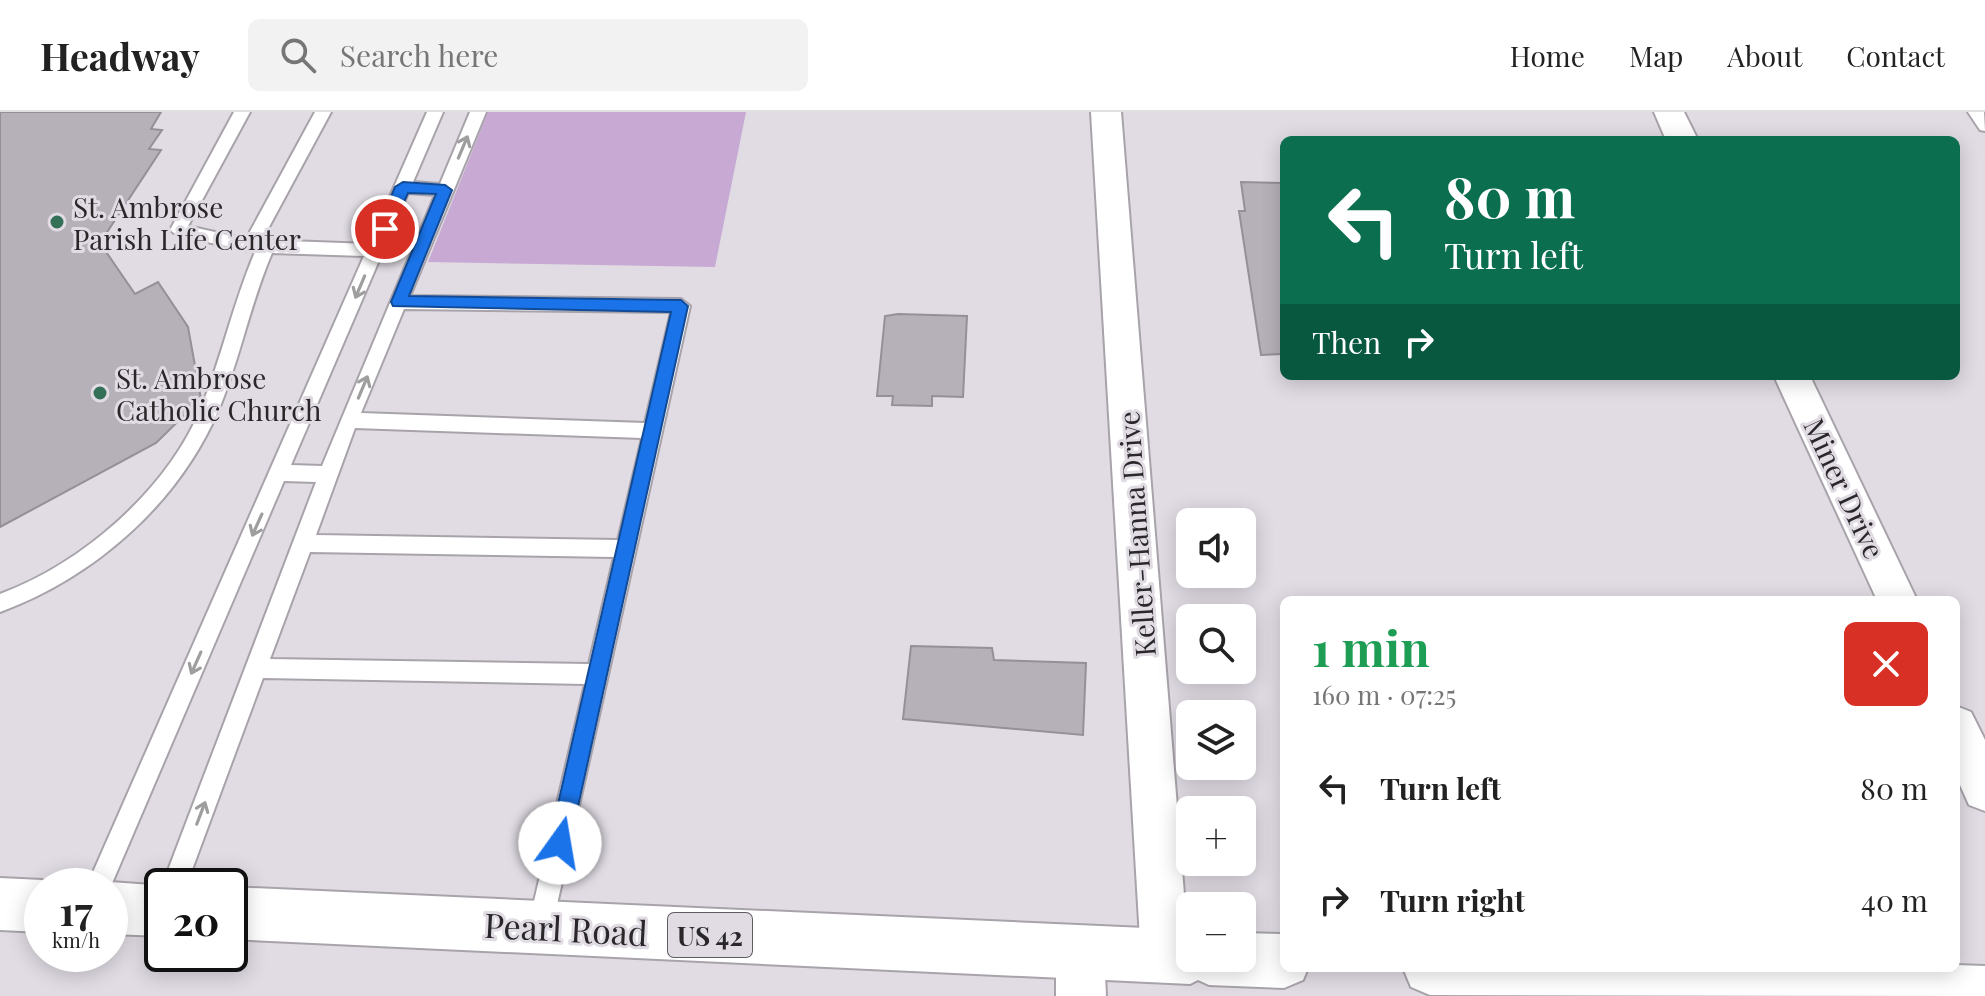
<!DOCTYPE html>
<html lang="en">
<head>
<meta charset="utf-8">
<style>
	:root { --surface:#fff; --page:#f2f2f2; --text:#222; --muted:#767676; --line:#e0e0e0 }
	body { margin:0; font-family:"Playfair Display",serif; background:var(--page); color:var(--text); height:100vh; display:flex; flex-direction:column; font-size:30px; white-space:nowrap }
	* { box-sizing:border-box; margin:0 }
	p { font-size:26px; color:var(--muted) }
	.icon { flex:none; width:44px; height:44px; fill:none; stroke:currentColor; stroke-width:2; stroke-linecap:round; stroke-linejoin:round }
	.map { position:relative; flex:1; overflow:hidden }
	.sheet { position:absolute; left:1280px; top:484px; width:680px; height:376px; display:flex; flex-direction:column; background:var(--surface); border-radius:12px; box-shadow:0 4px 20px #0003 }
	.sheet>* { flex:none }
	.guide { position:absolute; left:1280px; top:24px; width:680px; height:244px; border-radius:12px; box-shadow:0 4px 20px #0003; background:#0b6e4f; color:#fff; overflow:hidden }
	.controls { position:absolute; left:1176px; top:396px; display:grid; gap:16px }
	.controls a { display:grid; place-items:center; width:80px; height:80px; border-radius:12px; background:var(--surface); box-shadow:0 4px 20px #0003; font-size:40px }
	.speed { position:absolute; left:24px; top:756px; display:flex; gap:16px; font-size:40px; font-weight:700; text-align:center }
	.speed>* { display:grid; place-content:center; width:104px; height:104px; border-radius:50%; background:var(--surface); box-shadow:0 4px 20px #0003; line-height:1 }
	.speed small { font-size:20px; font-weight:400 }
	.speed .limit { border:4px solid #111; border-radius:12px; background:#fff; color:#111 }
	.pin { position:absolute; display:grid; place-items:center; width:68px; height:68px; color:#fff; margin:-34px; border:4px solid #fff; border-radius:50%; box-shadow:0 2px 8px #0007 }
	.me { position:absolute; width:88px; margin:-44px; rotate:13deg; stroke-linejoin:round; filter:drop-shadow(0 0 6px #0008) }
	.turn { display:flex; align-items:center; gap:28px; height:168px; padding:0 32px; font-size:36px }
	.turn .icon { width:104px; height:104px; stroke-width:2.5 }
	.turn b { display:block; font-size:56px; line-height:68px }
	.then { display:flex; align-items:center; height:76px; padding:0 32px; background:#0003; gap:16px; font-size:30px }
	.round { display:grid; place-items:center; flex:none; width:84px; height:84px; border-radius:12px; background:var(--page) }
	.headline { display:flex; align-items:center; justify-content:space-between; height:136px; padding:0 32px }
	h1 { font-size:48px; font-weight:700; line-height:60px; color:#1e9e55 }
	ul { padding:0; list-style:none }
	li { display:flex; align-items:center; gap:24px; height:112px; padding:0 32px }
	li div { flex:1 }
	li b { display:block; font-size:30px }
	li em { font-style:normal }
	header { display:flex; align-items:center; gap:48px; box-sizing:border-box; height:112px; padding:0 40px; background:var(--surface); border-bottom:2px solid var(--line) }
	header strong { font-size:38px }
	nav { display:flex; gap:44px; margin-inline-start:auto; font-size:28px }
	.search { width:560px; height:72px; background:var(--page); display:flex; align-items:center; gap:20px; box-sizing:border-box; padding:0 28px; border-radius:12px; color:var(--muted); font-size:30px }
	.map>svg:first-child { display:block }
	.green { fill:#c7a9d3 }
	.building { fill:#b6b1b8; stroke:#959097; stroke-width:2 }
	.lines { fill:none; stroke-linecap:round; stroke-linejoin:round }
	.service-casing { stroke:#a8a3aa; stroke-width:4 }
	.minor-casing { stroke:#a8a3aa; stroke-width:4 }
	.primary-casing { stroke:#a8a3aa; stroke-width:4 }
	.service { fill:#fff; fill-rule:evenodd }
	.minor { fill:#fff; fill-rule:evenodd }
	.primary { fill:#fff; fill-rule:evenodd }
	.oneway { stroke:#9f9e9f }
	.route { fill:#1a73e8; stroke:#114b97; stroke-width:2 }
	.poi-dot { fill:#346f58; stroke:#e1dce4; stroke-width:3 }
	.labels { text-anchor:middle; dominant-baseline:central; stroke-width:6; stroke-linejoin:round; paint-order:stroke }
	.shield { fill:#e1dce4; stroke:#605d62; stroke-width:2 }
	.shield-label { font-size:26px; font-weight:bold; fill:#29272a }
	.poi-label { font-size:28px; fill:#29272a; stroke:#e1dce4; text-anchor:start }
	.street-label { font-size:28px; fill:#29272a; stroke:#e1dce4 }
	.near-street-label { font-size:34px; fill:#29272a; stroke:#e1dce4 }
</style>
</head>
<body>
<header>
<strong>Headway</strong>
<div class="search"><svg class="icon" aria-label="search" viewBox="0 0 24 24"><circle cx="10" cy="10" r="6"/><path d="M15 15l6 6"/></svg>Search here</div>
<nav><a>Home</a><a>Map</a><a>About</a><a>Contact</a></nav>
</header>
<div class="map">
<svg width="1985" height="884" viewBox="0 0 1985 884">
	<rect width="100%" height="100%" fill="#e1dce4"/>
	<!-- green -->
	<polygon class="green" points="488,0 746,0 715,155 428,150"/>
	<!-- building -->
	<g class="building">
		<polygon points="0,0 161,0 151,17 162,18 149,37 161,38 100,131 135,182 158,170 188,215 201,287 156,331 0,415"/>
		<polygon points="1241,70 1284,71 1284,242 1261,243 1239,99 1245,99"/>
		<polygon points="898,202 967,204 963,285 932,284 932,294 892,293 893,284 877,284 885,204"/>
		<polygon points="911,534 992,536 994,548 1086,551 1083,623 903,607"/>
	</g>
	<g class="lines">
		<!-- service casing -->
		<g class="service-casing">
			<g id="service">
				<path d="M234,0H250L188,114L246,127L315,0H331L262,128L369,132L427,0H443L413,70L440,72L470,0H486L410,184L681,187L690,194L552,815L548,823L540,827L532,823L528,815L585,572L263,566L186,774H162L316,370L284,369L110,776L87,774L364,144L272,141C250,192 240,247 219,297C179,391 95,465 0,500V482C83,451 167,378 201,296C222,245 233,191 255,140L178,124L170,118ZM408,81L435,83L322,354L291,353ZM404,197L671,200L645,311L361,301ZM355,316L642,326L618,428L316,423ZM310,440L614,445L589,552L270,547Z"/>
				<polygon points="1968,0 1984,0 1985,19 1980,18"/>
			</g>
		</g>
		<!-- minor casing -->
		<g class="minor-casing">
			<g id="minor">
				<polygon points="1091,0 1121,0 1189,844 1182,861 1165,868 1148,861 1141,844"/>
				<polygon points="1654,0 1684,0 1698,28 1666,28"/>
				<polygon points="1774,264 1810,264 1917,488 1877,488"/>
				<polygon points="1956,594 1971,600 1985,628 1985,699 1969,693 1956,664"/>
				<polygon points="1080,816 1097,823 1104,840 1106,884 1056,884 1056,840 1063,823"/>
			</g>
		</g>
		<!-- primary casing -->
		<g class="primary-casing">
			<g id="primary">
				<polygon points="0,766 42,768 57,774 42,774 42,820 0,818"/>
				<polygon points="110,770 167,774 162,774 162,824 110,822 110,774 100,774"/>
				<polygon points="230,775 1190,818 1190,846 1242,846 1242,821 1284,822 1284,856 1308,856 1303,868 1284,876 1209,873 1198,868 1190,872 230,827"/>
				<polygon points="1956,853 1985,854 1985,884 1430,883 1411,875 1403,856 1956,856"/>
			</g>
		</g>
		<!-- service -->
		<use href="#service" class="service"/>
		<!-- minor -->
		<use href="#minor" class="minor"/>
		<!-- primary -->
		<use href="#primary" class="primary"/>
	</g>
	<!-- one-way arrows -->
	<defs><path id="oneway-shaft" d="M-6 0H5M1.5-3L5.5 0L1.5 3" fill="none" stroke-width="1.6" stroke-linecap="round" stroke-linejoin="round" transform="scale(2)"/></defs>
	<g class="oneway">
		<use href="#oneway-shaft" transform="translate(463 35) rotate(-67)"/>
		<use href="#oneway-shaft" transform="translate(360 175) rotate(113)"/>
		<use href="#oneway-shaft" transform="translate(363 275) rotate(-67)"/>
		<use href="#oneway-shaft" transform="translate(257 413) rotate(114)"/>
		<use href="#oneway-shaft" transform="translate(196 551) rotate(114)"/>
		<use href="#oneway-shaft" transform="translate(201 701) rotate(-69)"/>
	</g>
	<!-- route -->
	<polygon class="route" points="403,70 445,73 452,78 409,184 681,188 688,194 570,731 567,738 560,741 552,738 549,731 671,200 393,194 391,190 436,82 408,81 390,121 379,121 377,117 395,75"/>
	<!-- markers -->
	<g class="poi-dot">
		<circle cx="57" cy="110" r="8"/>
		<circle cx="100" cy="281" r="8"/>
	</g>
	<g class="labels">
		<!-- shield labels -->
		<rect class="shield" x="668" y="801" width="84" height="44" rx="6"/>
		<g class="shield-label">
			<text x="710" y="823">US 42</text>
		</g>
		<!-- poi labels -->
		<g class="poi-label">
			<text x="73" y="94">St. Ambrose<tspan x="73" dy="32">Parish Life Center</tspan></text>
			<text x="116" y="265">St. Ambrose<tspan x="116" dy="32">Catholic Church</tspan></text>
		</g>
		<!-- street labels -->
		<g class="street-label">
			<text transform="translate(1845 376) rotate(65)">Miner Drive</text>
			<text transform="translate(1136 422) rotate(-94)">Keller-Hanna Drive</text>
		</g>
		<!-- near-street labels -->
		<g class="near-street-label">
			<text transform="translate(566 816) rotate(3)">Pearl Road</text>
		</g>
	</g>
</svg>
<div class="controls">
<a><svg class="icon" aria-label="sound" viewBox="0 0 24 24"><path d="M4 9h4l5-4v14l-5-4H4zM17 9q2 3 0 6"/></svg></a>
<a><svg class="icon" aria-label="search" viewBox="0 0 24 24"><circle cx="10" cy="10" r="6"/><path d="M15 15l6 6"/></svg></a>
<a><svg class="icon" aria-label="layers" viewBox="0 0 24 24"><path d="M12 4l9 5-9 5-9-5zM3 14l9 5 9-5"/></svg></a>
<a>+</a>
<a>−</a>
</div>
<div class="speed"><div>17<small>km/h</small></div><div class="limit">20</div></div>
<div class="pin" style="left:385px;top:117px;background:#d93025"><svg class="icon" aria-label="arrive" viewBox="0 0 24 24"><path d="M6 21V4h12l-3 4 3 4H6"/></svg></div>
<svg class="me" style="left:560px;top:731px" viewBox="-20 -20 40 40"><circle r="19" fill="#fff"/><path d="M0-13L10 11 0 6-10 11z" fill="#1a73e8"/></svg>
<div class="guide">
<div class="turn"><svg class="icon" aria-label="left" viewBox="0 0 24 24"><path d="M17 20v-9H6M10 6l-5 5 5 5"/></svg><div><b>80 m</b>Turn left</div></div>
<div class="then">Then<svg class="icon" aria-label="right" viewBox="0 0 24 24"><path d="M7 20v-9h11M14 6l5 5-5 5"/></svg></div>
</div>
<section class="sheet">
<div class="headline"><div><h1>1 min</h1><p>160 m · 07:25</p></div><a class="round" style="background:#d93025;color:#fff"><svg class="icon" aria-label="close" viewBox="0 0 24 24"><path d="M6 6l12 12M18 6L6 18"/></svg></a></div>
<ul>
<li><svg class="icon" aria-label="left" viewBox="0 0 24 24"><path d="M17 20v-9H6M10 6l-5 5 5 5"/></svg><div><b>Turn left</b></div><em>80 m</em></li>
<li><svg class="icon" aria-label="right" viewBox="0 0 24 24"><path d="M7 20v-9h11M14 6l5 5-5 5"/></svg><div><b>Turn right</b></div><em>40 m</em></li>
</ul>
</section>
</div>
</body>
</html>
